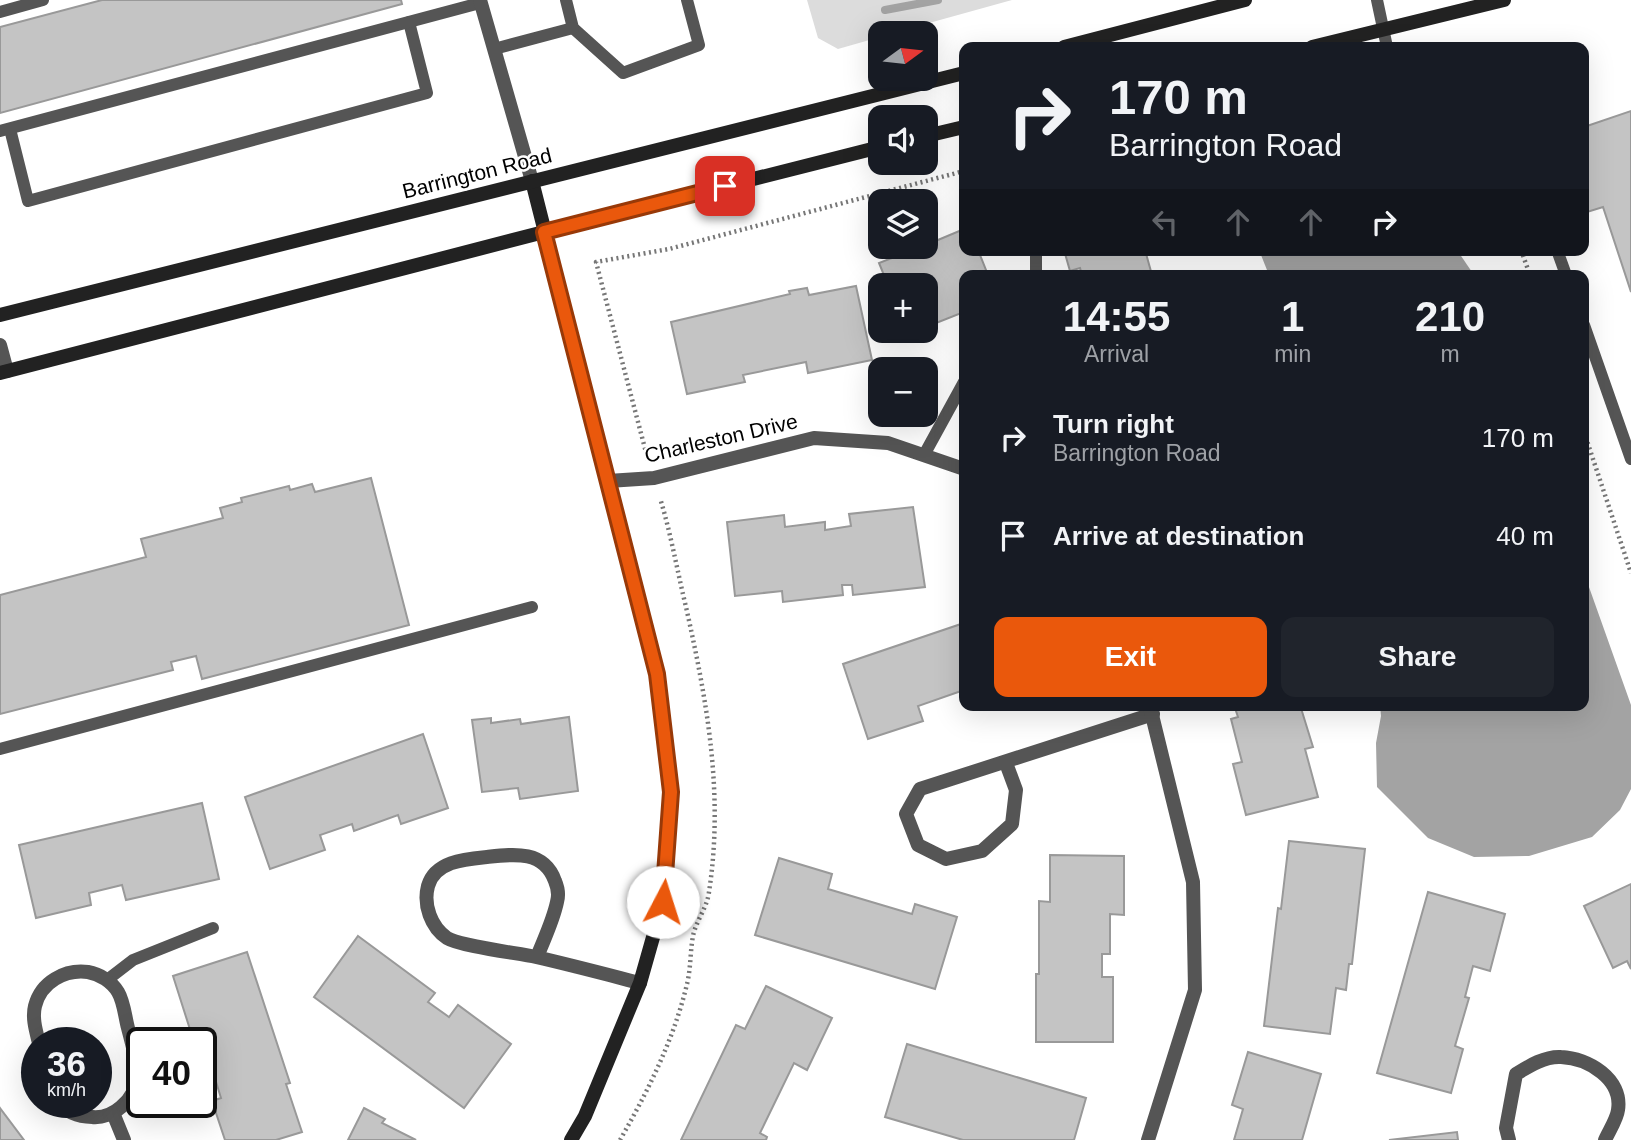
<!DOCTYPE html>
<html lang="en">
<head>
<meta charset="utf-8">
<style>
	:root { --surface:#171b24; --page:#20242c; --text:#f1f3f6; --muted:#9ea1a6; --accent:#ea580c }
	body { margin:0; font-family:Arial,sans-serif; background:var(--page); color:var(--text); height:100vh; display:flex; flex-direction:column; font-size:26px; white-space:nowrap }
	* { box-sizing:border-box; margin:0 }
	p { font-size:23px; color:var(--muted) }
	.icon { flex:none; width:38px; height:38px; fill:none; stroke:currentColor; stroke-width:2; stroke-linecap:round; stroke-linejoin:round }
	.map { position:relative; flex:1; overflow:hidden }
	.details { position:absolute; left:959px; top:270px; width:630px; height:441px; display:flex; flex-direction:column; background:var(--surface); border-radius:14px; box-shadow:0 7px 28px #0002 }
	.details>* { flex:none }
	.top-card { position:absolute; left:959px; top:42px; width:630px; height:214px; border-radius:14px; box-shadow:0 7px 28px #0002; background:#171b24; color:var(--text); overflow:hidden }
	.needle { width:46px; rotate:75deg }
	.controls { position:absolute; left:868px; top:21px; display:grid; gap:14px }
	.controls a { display:grid; place-items:center; width:70px; height:70px; border-radius:14px; background:var(--surface); box-shadow:0 7px 28px #0002; font-size:35px }
	.speed { position:absolute; left:21px; top:1027px; display:flex; gap:14px; font-size:35px; font-weight:700; text-align:center }
	.speed>* { display:grid; place-content:center; width:91px; height:91px; border-radius:50%; background:var(--surface); box-shadow:0 7px 28px #0002; line-height:1 }
	.speed small { font-size:18px; font-weight:400 }
	.speed .limit { border:4px solid #111; border-radius:10px; background:#fff; color:#111 }
	.pin { position:absolute; display:grid; place-items:center; width:60px; height:60px; color:#fff; margin:-30px; border-radius:14px; box-shadow:0 4px 10px #0006 }
	.me { position:absolute; width:77px; margin:-38px; rotate:5deg; stroke-linejoin:round; filter:drop-shadow(0 0 5px #0008) }
	.turn { display:flex; align-items:center; gap:24px; height:147px; padding:0 35px; font-size:32px }
	.turn .icon { width:91px; height:91px; stroke-width:2.5 }
	.turn b { display:block; font-size:49px; line-height:60px }
	.lanes { display:flex; align-items:center; height:66px; padding:0 35px; background:#0003; justify-content:center; gap:35px; direction:ltr }
	.lanes .off { opacity:.35 }
	.eta { display:flex; justify-content:space-evenly; align-items:center; height:119px; text-align:center }
	.eta b { font-size:42px; font-weight:700; line-height:49px }
	.action { display:flex; gap:14px; margin-top:auto; padding:14px 35px }
	.action a { flex:1; height:80px; border-radius:14px; background:var(--accent); color:#fff; font-size:28px; font-weight:700; line-height:80px; text-align:center }
	.action a+a { background:var(--page); color:var(--text) }
	ul { padding:0; list-style:none }
	li { display:flex; align-items:center; gap:21px; height:98px; padding:0 35px }
	li div { flex:1 }
	li b { display:block; font-size:26px }
	li em { font-style:normal }
	.map>svg:first-child { display:block }
	.green { fill:#dcdcdc }
	.water { fill:#a3a3a3 }
	.lines { fill:none; stroke-linecap:round; stroke-linejoin:round }
	.stream { stroke:#a3a3a3; stroke-width:8 }
	.building { fill:#c4c4c4; stroke:#999; stroke-width:2 }
	.path { stroke:#777; stroke-width:4.5; stroke-dasharray:2 3.5; stroke-linecap:butt }
	.lane { stroke:#555; stroke-width:12 }
	.street { stroke:#555; stroke-width:14 }
	.secondary { stroke:#222; stroke-width:14 }
	.route-casing { stroke:#983908; stroke-width:18 }
	.route { stroke:#ea580c; stroke-width:12 }
	.labels { text-anchor:middle; dominant-baseline:central; stroke-width:5; stroke-linejoin:round; paint-order:stroke }
	.street-label { font-size:21px; fill:#000; stroke:#fff }
</style>
</head>
<body>
<div class="map">
<svg width="1631" height="1140" viewBox="0 0 1631 1140">
	<rect width="100%" height="100%" fill="#fff"/>
	<!-- green -->
	<polygon class="green" points="807,0 1012,0 893,33 880,33 880,37 838,49 818,38"/>
	<!-- water -->
	<g class="water">
		<polygon points="1259,250 1457,250 1474,275 1269,275"/>
		<polygon points="1584,573 1631,705 1631,789 1620,810 1592,837 1529,856 1474,857 1428,838 1377,787 1376,743 1381,716 1380,705 1584,705"/>
	</g>
	<g class="lines">
		<!-- stream -->
		<polyline class="stream" points="885,10 938,0"/>
	</g>
	<!-- building -->
	<g class="building">
		<polygon points="102,0 401,0 402,4 0,113 0,27"/>
		<polygon points="1631,111 1631,292 1603,207 1584,213 1584,127"/>
		<polygon points="964,229 964,250 978,250 988,275 964,275 964,303 961,304 964,312 926,327 926,285 888,285 879,263 920,247 926,247 926,245"/>
		<polygon points="1064,250 1145,250 1152,275 1082,275 1080,268 1070,271"/>
		<polygon points="856,286 872,360 808,373 806,362 743,375 745,382 687,394 671,322 790,294 789,291 807,288 809,295"/>
		<polygon points="371,478 409,625 202,679 196,656 171,662 173,670 0,714 0,595 146,557 141,539 223,518 220,508 242,502 241,498 289,486 290,490 312,484 315,492"/>
		<polygon points="913,507 925,587 853,595 852,585 842,585 843,595 783,602 782,591 735,596 727,522 784,515 785,527 825,522 825,530 851,526 849,514"/>
		<polygon points="964,623 964,690 918,706 923,721 868,739 843,664"/>
		<polygon points="1234,705 1300,705 1313,747 1305,749 1318,797 1246,815 1233,764 1242,762 1231,719 1238,717"/>
		<polygon points="569,717 578,791 520,799 518,788 482,792 472,720 491,718 491,723 520,719 521,724"/>
		<polygon points="423,734 448,808 401,824 398,815 354,831 352,824 320,835 325,850 270,869 245,797"/>
		<polygon points="202,803 219,879 126,900 122,885 89,893 91,905 36,918 19,845"/>
		<polygon points="1289,841 1365,849 1352,964 1349,964 1346,990 1336,988 1330,1034 1264,1026 1278,908 1281,909"/>
		<polygon points="1050,855 1124,856 1124,915 1110,914 1110,954 1102,954 1102,977 1113,977 1113,1042 1036,1042 1036,974 1039,974 1039,901 1050,902"/>
		<polygon points="779,858 832,874 828,889 912,914 915,904 957,917 935,989 755,935"/>
		<polygon points="1631,884 1631,969 1627,961 1613,968 1584,906"/>
		<polygon points="1428,892 1505,914 1490,971 1473,966 1465,997 1469,998 1455,1046 1463,1049 1451,1093 1377,1073"/>
		<polygon points="358,936 435,993 428,1002 449,1017 458,1005 511,1044 464,1108 314,997"/>
		<polygon points="247,952 290,1083 286,1084 302,1132 276,1140 225,1140 212,1101 221,1098 209,1059 214,1057 207,1037 194,1042 173,976"/>
		<polygon points="766,986 832,1018 807,1070 794,1063 760,1133 767,1137 766,1140 681,1140 736,1025 745,1029"/>
		<polygon points="907,1044 1086,1098 1074,1140 963,1140 885,1117"/>
		<polygon points="1248,1052 1321,1074 1302,1140 1234,1140 1243,1109 1232,1105"/>
		<polygon points="0,1108 24,1140 0,1140"/>
		<polygon points="364,1108 385,1119 382,1123 416,1140 348,1140"/>
		<polygon points="1457,1132 1458,1140 1389,1140"/>
	</g>
	<g class="lines">
		<!-- path -->
		<g class="path">
			<polyline points="1521,250 1530,275"/>
			<polyline points="1584,432 1631,573"/>
			<polyline points="648,460 596,262 669,249 964,171"/>
			<path d="M620,1140C648,1091 674,1039 687,984C691,968 690,952 693,936C696,921 707,908 709,892C724,794 707,701 686,607C677,570 671,534 660,498"/>
		</g>
		<!-- lane -->
		<g class="lane">
			<polyline points="566,0 573,28 623,73 699,45 687,0"/>
			<polyline points="1377,0 1387,47"/>
			<polyline points="0,12 43,0"/>
			<polyline points="494,49 573,28"/>
			<polyline points="10,129 28,201 427,93 409,22"/>
			<polyline points="0,131 480,3"/>
			<polyline points="1036,250 1036,275"/>
			<polyline points="1557,250 1566,275"/>
			<polyline points="1584,325 1631,459"/>
			<polyline points="924,455 964,382"/>
			<polyline points="0,749 532,607"/>
			<polyline points="107,980 133,960 213,928"/>
		</g>
		<!-- street -->
		<g class="street">
			<polyline points="480,0 532,181"/>
			<polyline points="0,345 7,371"/>
			<polyline points="608,481 654,478 814,438 888,443 964,469"/>
			<polyline points="1006,763 1016,790 1012,824 982,851 946,859 918,845 906,814 920,789 1153,714"/>
			<path d="M537,957C544,939 553,921 557,902C559,895 558,888 555,881C544,850 514,854 487,857C466,859 435,861 428,886C423,905 431,927 447,938C460,946 517,953 536,957C571,965 605,974 640,983"/>
			<path d="M39,1043C36,1031 32,1018 35,1006C41,982 65,969 88,972C100,974 112,982 118,992C124,1002 125,1017 128,1028C135,1056 147,1086 121,1107C113,1114 102,1118 92,1117C79,1117 67,1113 59,1102"/>
			<polyline points="113,1113 124,1140"/>
			<polyline points="1148,1140 1195,990 1193,882 1150,707"/>
			<path d="M1509,1140L1506,1128L1516,1074C1529,1066 1545,1056 1561,1057C1588,1058 1623,1079 1618,1110C1617,1119 1609,1131 1605,1140"/>
		</g>
		<!-- secondary -->
		<g class="secondary">
			<polyline points="1064,47 1245,0"/>
			<polyline points="1312,47 1504,0"/>
			<polyline points="926,136 964,127"/>
			<polyline points="532,181 657,674 671,792 663,902 640,983 585,1116 571,1140"/>
			<polyline points="0,315 964,73"/>
			<polyline points="0,373 544,232 880,147"/>
		</g>
	</g>
	<g class="lines">
		<!-- route casing -->
		<g class="route-casing">
			<polyline id="route" points="663,902 671,792 657,674 544,232 725,186"/>
		</g>
		<!-- route -->
		<use href="#route" class="route"/>
	</g>
	<g class="labels">
		<!-- street labels -->
		<g class="street-label">
			<text transform="translate(477 173) rotate(-14)">Barrington Road</text>
			<text transform="translate(721 438) rotate(-13)">Charleston Drive</text>
		</g>
	</g>
</svg>
<div class="controls">
<a><svg class="needle" viewBox="-14 -14 28 28"><path d="M0-13l5 13h-10z" fill="#e53935"/><path d="M0 13l5-13h-10z" fill="#9ea1a6"/></svg></a>
<a><svg class="icon" aria-label="sound" viewBox="0 0 24 24"><path d="M4 9h4l5-4v14l-5-4H4zM17 9q2 3 0 6"/></svg></a>
<a><svg class="icon" aria-label="layers" viewBox="0 0 24 24"><path d="M12 4l9 5-9 5-9-5zM3 14l9 5 9-5"/></svg></a>
<a>+</a>
<a>−</a>
</div>
<div class="speed"><div>36<small>km/h</small></div><div class="limit">40</div></div>
<div class="pin" style="left:725px;top:186px;background:#d93025"><svg class="icon" aria-label="arrive" viewBox="0 0 24 24"><path d="M6 21V4h12l-3 4 3 4H6"/></svg></div>
<svg class="me" style="left:663px;top:902px" viewBox="-20 -20 40 40"><circle r="19" fill="#fff"/><path d="M0-13L10 11 0 6-10 11z" fill="#ea580c"/></svg>
<div class="top-card">
<div class="turn"><svg class="icon" aria-label="right" viewBox="0 0 24 24"><path d="M7 20v-9h11M14 6l5 5-5 5"/></svg><div><b>170 m</b>Barrington Road</div></div>
<div class="lanes"><svg class="icon off" aria-label="left" viewBox="0 0 24 24"><path d="M17 20v-9H6M10 6l-5 5 5 5"/></svg><svg class="icon off" aria-label="ahead" viewBox="0 0 24 24"><path d="M12 20V5M6 11l6-6 6 6"/></svg><svg class="icon off" aria-label="ahead" viewBox="0 0 24 24"><path d="M12 20V5M6 11l6-6 6 6"/></svg><svg class="icon" aria-label="right" viewBox="0 0 24 24"><path d="M7 20v-9h11M14 6l5 5-5 5"/></svg></div>
</div>
<section class="details">
<div class="eta">
<div><b>14:55</b><p>Arrival</p></div>
<div><b>1</b><p>min</p></div>
<div><b>210</b><p>m</p></div>
</div>
<ul>
<li><svg class="icon" aria-label="right" viewBox="0 0 24 24"><path d="M7 20v-9h11M14 6l5 5-5 5"/></svg><div><b>Turn right</b><p>Barrington Road</p></div><em>170 m</em></li>
<li><svg class="icon" aria-label="arrive" viewBox="0 0 24 24"><path d="M6 21V4h12l-3 4 3 4H6"/></svg><div><b>Arrive at destination</b></div><em>40 m</em></li>
</ul>
<div class="action"><a>Exit</a><a>Share</a></div>
</section>
</div>
</body>
</html>
